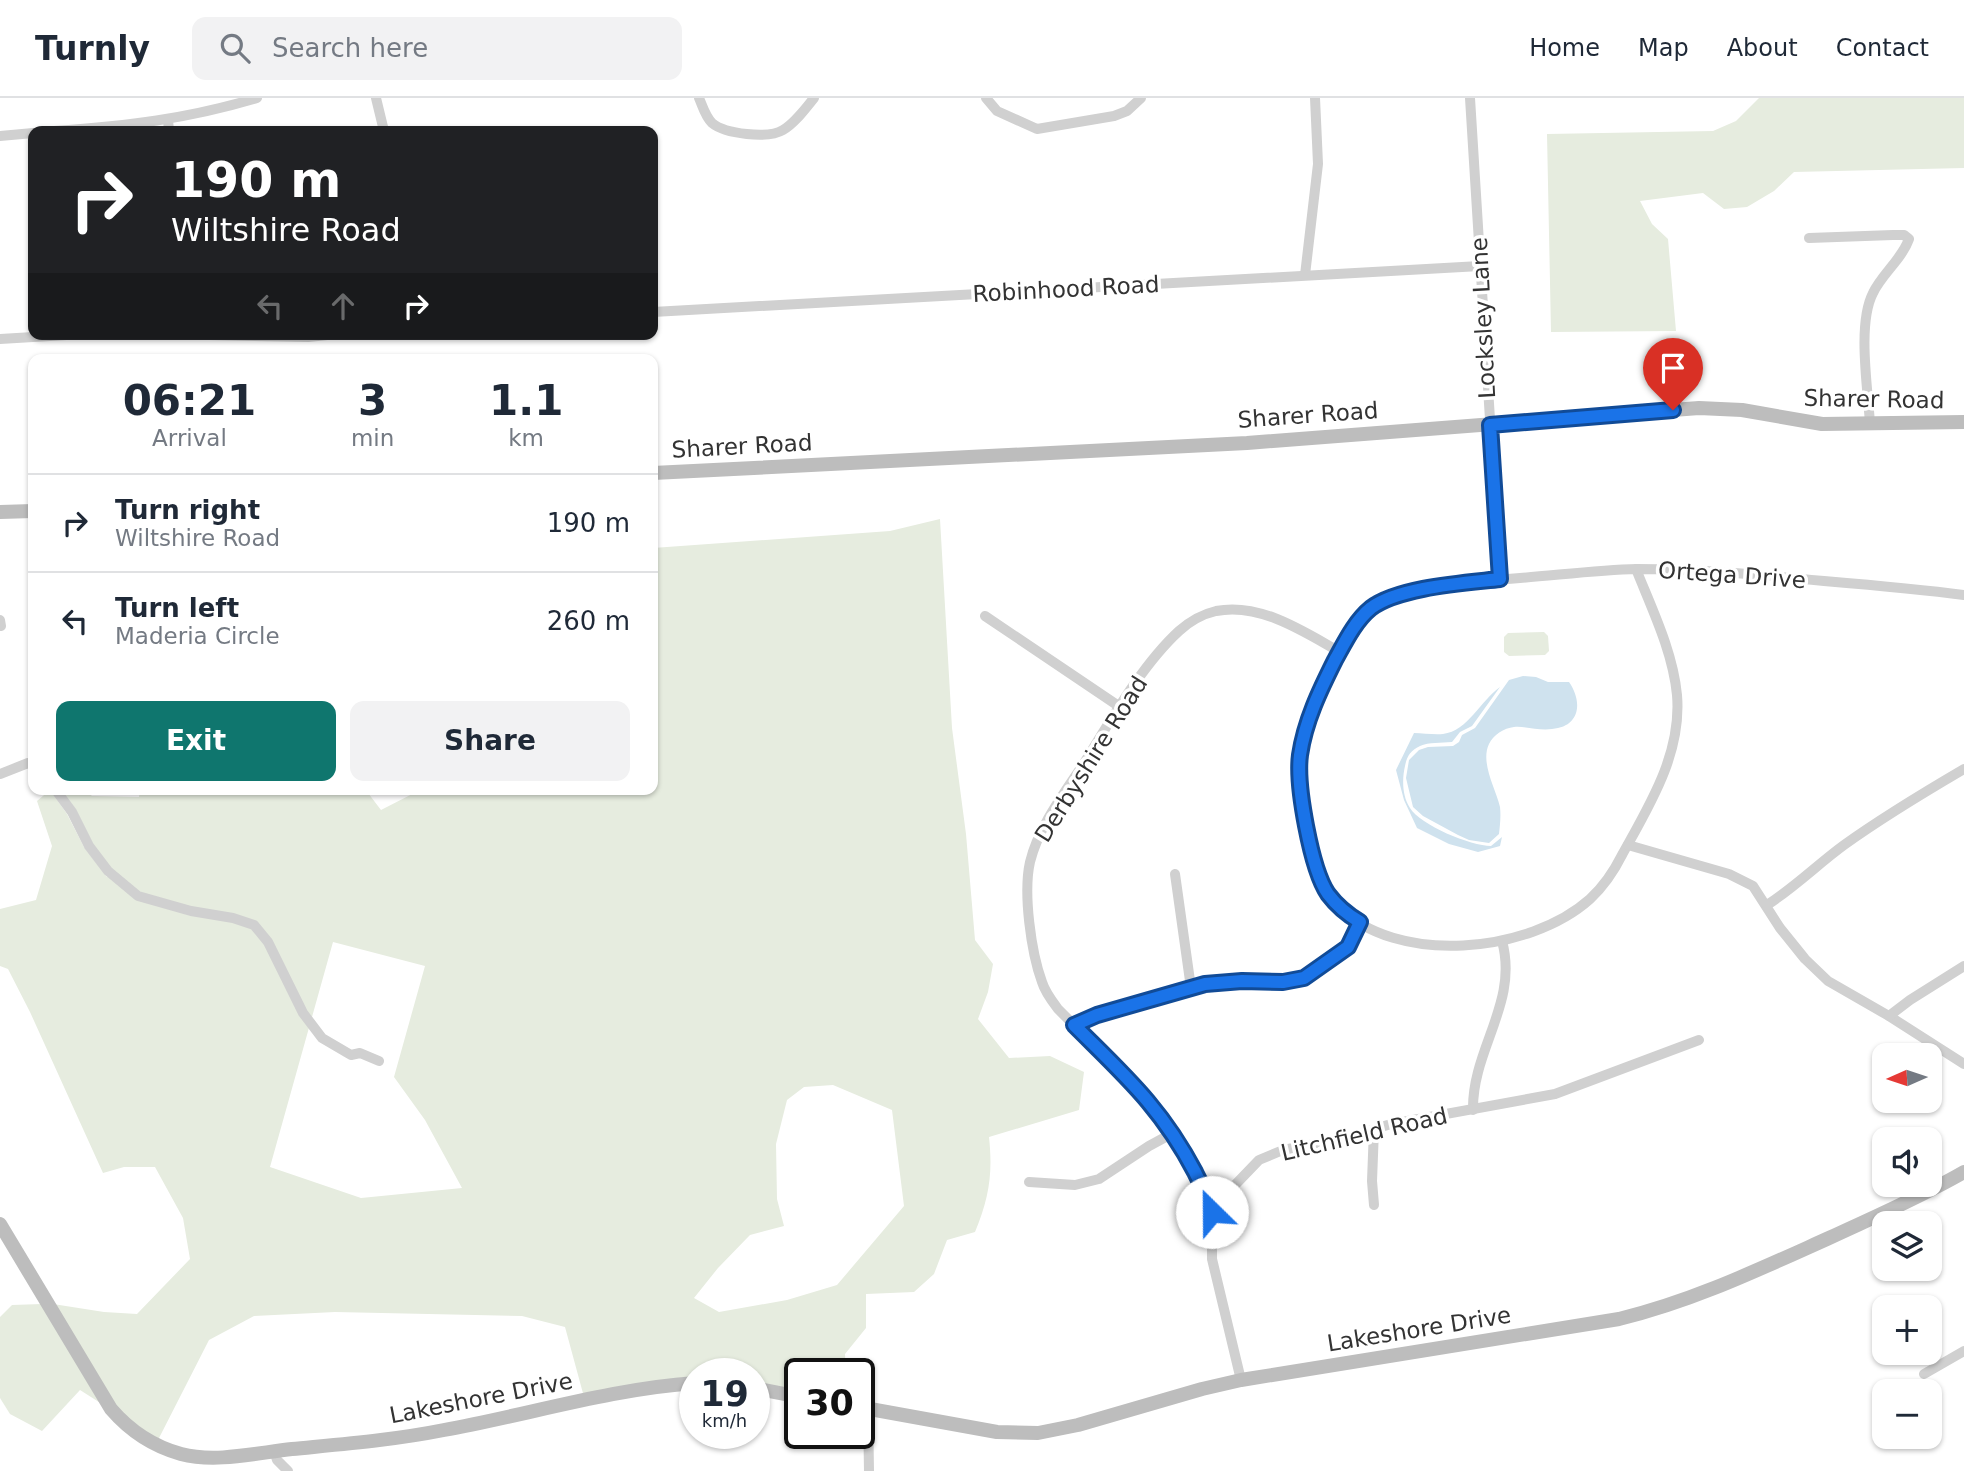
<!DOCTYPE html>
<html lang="en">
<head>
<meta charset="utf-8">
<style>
	:root { --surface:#fff; --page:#f2f2f3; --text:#1f2937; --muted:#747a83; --line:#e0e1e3; --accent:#0f766e }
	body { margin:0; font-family:"DejaVu Sans",sans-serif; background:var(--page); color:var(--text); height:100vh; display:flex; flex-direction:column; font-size:26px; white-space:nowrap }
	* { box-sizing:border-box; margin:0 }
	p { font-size:23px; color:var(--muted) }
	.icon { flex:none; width:38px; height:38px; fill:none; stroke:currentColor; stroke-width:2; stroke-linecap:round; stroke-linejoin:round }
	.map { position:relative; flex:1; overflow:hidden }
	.details { position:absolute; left:28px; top:256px; width:630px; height:441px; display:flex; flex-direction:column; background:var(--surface); border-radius:14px; box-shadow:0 2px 5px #0004 }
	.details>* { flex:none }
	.top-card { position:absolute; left:28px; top:28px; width:630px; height:214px; border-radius:14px; box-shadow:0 2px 5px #0004; background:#202124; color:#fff; overflow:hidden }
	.needle { width:46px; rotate:267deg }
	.fabs { position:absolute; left:1872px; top:945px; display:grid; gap:14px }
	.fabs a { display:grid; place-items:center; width:70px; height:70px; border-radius:14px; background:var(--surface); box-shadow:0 2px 5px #0004; font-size:35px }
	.speed { position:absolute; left:679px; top:1260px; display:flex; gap:14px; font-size:35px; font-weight:700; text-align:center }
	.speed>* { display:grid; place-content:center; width:91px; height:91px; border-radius:50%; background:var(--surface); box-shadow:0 2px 5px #0004; line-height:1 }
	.speed small { font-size:18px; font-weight:400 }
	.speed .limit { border:4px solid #111; border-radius:10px; background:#fff; color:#111 }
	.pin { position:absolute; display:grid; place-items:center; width:60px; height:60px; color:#fff; margin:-72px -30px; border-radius:50% 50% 50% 0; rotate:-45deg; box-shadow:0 0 7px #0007 }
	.pin .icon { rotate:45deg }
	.me { position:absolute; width:77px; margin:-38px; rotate:337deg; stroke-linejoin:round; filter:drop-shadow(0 0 5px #0008) }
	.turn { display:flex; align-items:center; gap:24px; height:147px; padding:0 28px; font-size:32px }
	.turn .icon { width:91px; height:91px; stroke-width:2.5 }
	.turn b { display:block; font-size:49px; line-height:60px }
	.lanes { display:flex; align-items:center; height:66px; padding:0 28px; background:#0003; justify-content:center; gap:35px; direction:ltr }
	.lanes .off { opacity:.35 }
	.eta { display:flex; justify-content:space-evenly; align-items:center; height:119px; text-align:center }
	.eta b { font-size:42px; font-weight:800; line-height:49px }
	.primary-button { display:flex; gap:14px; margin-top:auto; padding:14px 28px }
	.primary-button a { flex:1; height:80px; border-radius:14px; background:var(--accent); color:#fff; font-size:28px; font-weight:800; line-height:80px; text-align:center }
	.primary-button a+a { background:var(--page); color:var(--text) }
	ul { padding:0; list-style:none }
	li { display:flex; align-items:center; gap:21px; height:98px; padding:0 28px; border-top:2px solid var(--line) }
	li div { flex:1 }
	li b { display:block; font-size:26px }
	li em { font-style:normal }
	header { display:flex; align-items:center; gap:42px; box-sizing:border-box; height:98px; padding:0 35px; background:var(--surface); border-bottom:2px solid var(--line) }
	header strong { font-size:33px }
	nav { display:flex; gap:38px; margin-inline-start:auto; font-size:24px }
	.search { width:490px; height:63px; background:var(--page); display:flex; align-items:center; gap:18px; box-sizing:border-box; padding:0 24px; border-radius:14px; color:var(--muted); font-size:26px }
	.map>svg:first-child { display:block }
	.green { fill:#e6ecdf; fill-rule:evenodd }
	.water { fill:#cfe2ee }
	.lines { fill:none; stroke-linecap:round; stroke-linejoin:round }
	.street { stroke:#d0d0d0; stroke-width:10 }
	.secondary { stroke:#bdbdbd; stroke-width:14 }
	.route-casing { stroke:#114b97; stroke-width:18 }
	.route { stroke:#1a73e8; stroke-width:12 }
	.labels { text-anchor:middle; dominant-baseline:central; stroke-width:7; stroke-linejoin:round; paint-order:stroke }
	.street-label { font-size:23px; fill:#333; stroke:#fff }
</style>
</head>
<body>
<header>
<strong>Turnly</strong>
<div class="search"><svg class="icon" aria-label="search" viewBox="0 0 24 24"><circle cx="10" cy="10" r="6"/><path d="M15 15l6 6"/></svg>Search here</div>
<nav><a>Home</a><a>Map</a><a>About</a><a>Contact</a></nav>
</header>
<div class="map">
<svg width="1964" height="1373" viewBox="0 0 1964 1373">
	<rect width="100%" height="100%" fill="#fff"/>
	<!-- green -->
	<g class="green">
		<polygon points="1759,0 1964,0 1964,70 1794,74 1774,93 1747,109 1724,111 1703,95 1640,103 1652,126 1668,141 1676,233 1551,234 1547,36 1713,33 1736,23"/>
		<path d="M940,421L952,630L966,736L975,842L993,866L988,894L978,921L1009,960L1050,958L1084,974L1079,1012L989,1039C993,1076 989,1100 975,1134L947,1142L934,1176L914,1194L866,1196V1230L845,1256L846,1276H800V1294L754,1286V1276H695V1281L584,1299L565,1229L522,1218L335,1214L254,1218L209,1242L158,1342L122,1317L53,1206L104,1214L137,1216L190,1161L183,1120L155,1069H124L103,1075L30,914L8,871L0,868V811L36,802L52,748L37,703L50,692L67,716L84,749L107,779L114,775L93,746L76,712L61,691H84L92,698L139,699L140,691H365L381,712L422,691H537L564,694L566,691H653V450L890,433ZM333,844L425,868L394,979L425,1022L462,1090L361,1100L270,1069ZM833,987L892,1012L904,1108L837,1187L787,1202L719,1214L694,1200L718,1170L750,1137L784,1128L777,1101L776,1046L787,1002L804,989Z"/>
		<polygon points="1544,534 1548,538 1549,553 1545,557 1509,558 1504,554 1504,539 1508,535"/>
		<polygon points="42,1206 102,1306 80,1292 42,1333 10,1316 0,1300 0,1219 12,1207"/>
	</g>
	<!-- water -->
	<g class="water">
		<path d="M1523,578L1536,579L1548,584H1569C1583,604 1580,629 1552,631C1539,633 1527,628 1514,629C1504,630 1493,637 1489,646C1480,665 1496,691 1500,709C1501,718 1500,727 1499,736L1489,745L1469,742L1458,737L1423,718L1413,709L1406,680L1409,662L1419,652L1428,649L1453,648L1459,644L1462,637L1475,630L1509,582Z"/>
		<path d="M1500,589L1472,628L1460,634L1452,644C1441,645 1429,644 1420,648C1410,653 1407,658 1405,668C1402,681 1402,698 1410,710C1420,727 1471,748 1491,748L1502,739L1500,748L1478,754L1449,746L1417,730L1404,702L1396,672L1414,635C1423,635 1434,637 1443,636C1468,633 1481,602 1500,589Z"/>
	</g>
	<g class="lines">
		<!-- street -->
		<g class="street">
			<polyline points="376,0 384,33"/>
			<path d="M699,0C703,9 705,18 712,25C725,36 768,41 783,32C795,25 805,11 814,0"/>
			<polyline points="986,0 997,13 1037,31 1114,18 1127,13 1141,0"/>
			<polyline points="1470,0 1500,482"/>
			<polyline points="168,22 169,33"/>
			<path d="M54,33C127,28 187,21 257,0"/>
			<polyline points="0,38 33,35"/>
			<path d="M1809,140L1893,137H1904L1909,141C1902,161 1882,176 1873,195C1857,226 1868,291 1870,326"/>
			<polyline points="1305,177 1318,66 1315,0"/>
			<polyline points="653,214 1480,168"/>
			<polyline points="163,236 308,239 337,236"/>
			<polyline points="0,241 83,236"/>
			<path d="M1636,471C1652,511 1673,554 1677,597C1682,656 1649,708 1622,757C1614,773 1603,789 1590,801C1530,855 1396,869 1337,807C1312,781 1296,694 1300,658C1303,632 1314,608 1325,584C1339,553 1356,513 1389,500C1401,495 1415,494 1427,491C1458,486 1489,482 1520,480C1559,477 1598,472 1637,471C1700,471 1762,477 1824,483C1871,487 1918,491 1964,497"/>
			<polyline points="985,518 1120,609"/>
			<polyline points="0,522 1,528"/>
			<polyline points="0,676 28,665 33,668"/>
			<polyline points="55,691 72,714 89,748 108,773 138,798 191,813 233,820 254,827 268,844 303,915 322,940 351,957 360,955 379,963"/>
			<polyline points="1628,747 1729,776 1753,788 1780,830 1805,861 1828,883 1889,918 1964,966"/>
			<polyline points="1175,776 1191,890"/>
			<path d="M1767,807C1795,789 1818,766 1844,747C1883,719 1923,695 1964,671"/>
			<polyline points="1889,918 1910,902 1964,868"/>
			<polyline points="1074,927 1097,917 1205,886 1242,882 1283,884 1304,881 1348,849 1360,825"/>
			<path d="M1473,1012C1472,951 1519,905 1502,843"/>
			<polyline points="1374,1031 1372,1083 1374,1107"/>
			<polyline points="1029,1084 1075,1087 1099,1081 1149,1048 1173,1035"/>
			<polyline points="1212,1122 1234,1088 1259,1062 1283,1052 1345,1040 1391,1026 1555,996 1699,942"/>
			<polyline points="1924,1276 1964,1253"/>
			<path d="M1241,1282L1212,1161V1114L1207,1097L1173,1035L1149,1002L1058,911C1052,903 1045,894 1042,884C1031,854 1023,795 1030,764C1039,727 1066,693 1086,662C1112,620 1143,566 1179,533C1189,524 1203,516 1216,513C1260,504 1304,534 1340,554"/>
			<polyline points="868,1311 869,1373"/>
			<polyline points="274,1353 277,1362 288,1373"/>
		</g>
		<!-- secondary -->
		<g class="secondary">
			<polyline points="653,375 1247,345 1699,310 1742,312 1822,326 1964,324"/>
			<polyline points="0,414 33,413"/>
			<path d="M0,1126L111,1311C130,1333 152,1348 181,1356C216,1365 256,1355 292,1351C343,1346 394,1342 444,1332C527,1317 610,1291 695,1285"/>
			<polyline points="754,1290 800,1299"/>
			<path d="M859,1309L997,1334L1038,1335L1078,1327L1202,1291L1241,1282L1619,1221C1693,1203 1760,1171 1829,1140C1874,1119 1921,1099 1964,1074"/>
		</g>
	</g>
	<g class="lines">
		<!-- route casing -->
		<g class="route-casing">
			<path id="route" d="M1212,1114C1209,1099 1201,1087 1195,1074C1161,1009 1124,977 1074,927L1097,917L1205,886L1242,883L1283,884L1304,880L1348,849L1360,824C1348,817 1337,808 1328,796C1311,771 1296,687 1300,657C1305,623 1320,592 1335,562C1345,544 1355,523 1371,510C1399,489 1465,485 1500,481L1490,327L1673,312"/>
		</g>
		<!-- route -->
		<use href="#route" class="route"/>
	</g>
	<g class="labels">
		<!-- street labels -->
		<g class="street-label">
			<text transform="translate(1066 191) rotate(-3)">Robinhood Road</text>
			<text transform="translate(1483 220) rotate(-93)">Locksley Lane</text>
			<text transform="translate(1874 301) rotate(1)">Sharer Road</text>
			<text transform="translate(1308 317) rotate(-4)">Sharer Road</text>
			<text transform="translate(742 348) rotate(-3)">Sharer Road</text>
			<text transform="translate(1732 477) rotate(4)">Ortega Drive</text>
			<text transform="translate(1091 661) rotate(-58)">Derbyshire Road</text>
			<text transform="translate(1364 1036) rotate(-13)">Litchfield Road</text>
			<text transform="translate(1419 1231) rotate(-9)">Lakeshore Drive</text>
			<text transform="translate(481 1300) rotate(-11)">Lakeshore Drive</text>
		</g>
	</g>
</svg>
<div class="fabs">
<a><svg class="needle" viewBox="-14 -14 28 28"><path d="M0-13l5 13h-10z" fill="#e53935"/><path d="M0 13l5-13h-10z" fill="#747a83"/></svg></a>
<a><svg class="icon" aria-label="sound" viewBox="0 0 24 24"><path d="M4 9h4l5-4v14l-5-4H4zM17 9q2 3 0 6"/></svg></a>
<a><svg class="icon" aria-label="layers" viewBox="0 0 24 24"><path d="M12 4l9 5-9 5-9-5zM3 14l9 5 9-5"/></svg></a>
<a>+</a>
<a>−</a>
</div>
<div class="speed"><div>19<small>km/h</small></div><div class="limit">30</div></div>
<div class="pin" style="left:1673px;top:312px;background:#d93025"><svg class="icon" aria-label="arrive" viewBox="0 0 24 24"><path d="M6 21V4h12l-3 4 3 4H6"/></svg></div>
<svg class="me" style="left:1212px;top:1114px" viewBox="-20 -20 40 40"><circle r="19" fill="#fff"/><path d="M0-13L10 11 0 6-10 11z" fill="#1a73e8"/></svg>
<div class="top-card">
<div class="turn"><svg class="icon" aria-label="right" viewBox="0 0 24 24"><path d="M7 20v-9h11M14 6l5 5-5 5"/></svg><div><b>190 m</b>Wiltshire Road</div></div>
<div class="lanes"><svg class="icon off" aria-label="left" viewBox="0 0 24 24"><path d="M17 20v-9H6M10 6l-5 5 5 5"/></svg><svg class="icon off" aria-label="ahead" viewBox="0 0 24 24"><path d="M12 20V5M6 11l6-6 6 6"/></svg><svg class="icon" aria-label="right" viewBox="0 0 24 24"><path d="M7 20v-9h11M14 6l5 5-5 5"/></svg></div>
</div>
<section class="details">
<div class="eta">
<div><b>06:21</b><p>Arrival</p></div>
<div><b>3</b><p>min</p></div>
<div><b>1.1</b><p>km</p></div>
</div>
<ul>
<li><svg class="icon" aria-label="right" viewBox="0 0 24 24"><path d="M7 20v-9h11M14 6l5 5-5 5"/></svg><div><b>Turn right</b><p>Wiltshire Road</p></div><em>190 m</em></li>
<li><svg class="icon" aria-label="left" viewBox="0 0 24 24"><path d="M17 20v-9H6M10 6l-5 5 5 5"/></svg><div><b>Turn left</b><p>Maderia Circle</p></div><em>260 m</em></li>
</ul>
<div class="primary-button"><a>Exit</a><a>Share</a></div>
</section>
</div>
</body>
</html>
